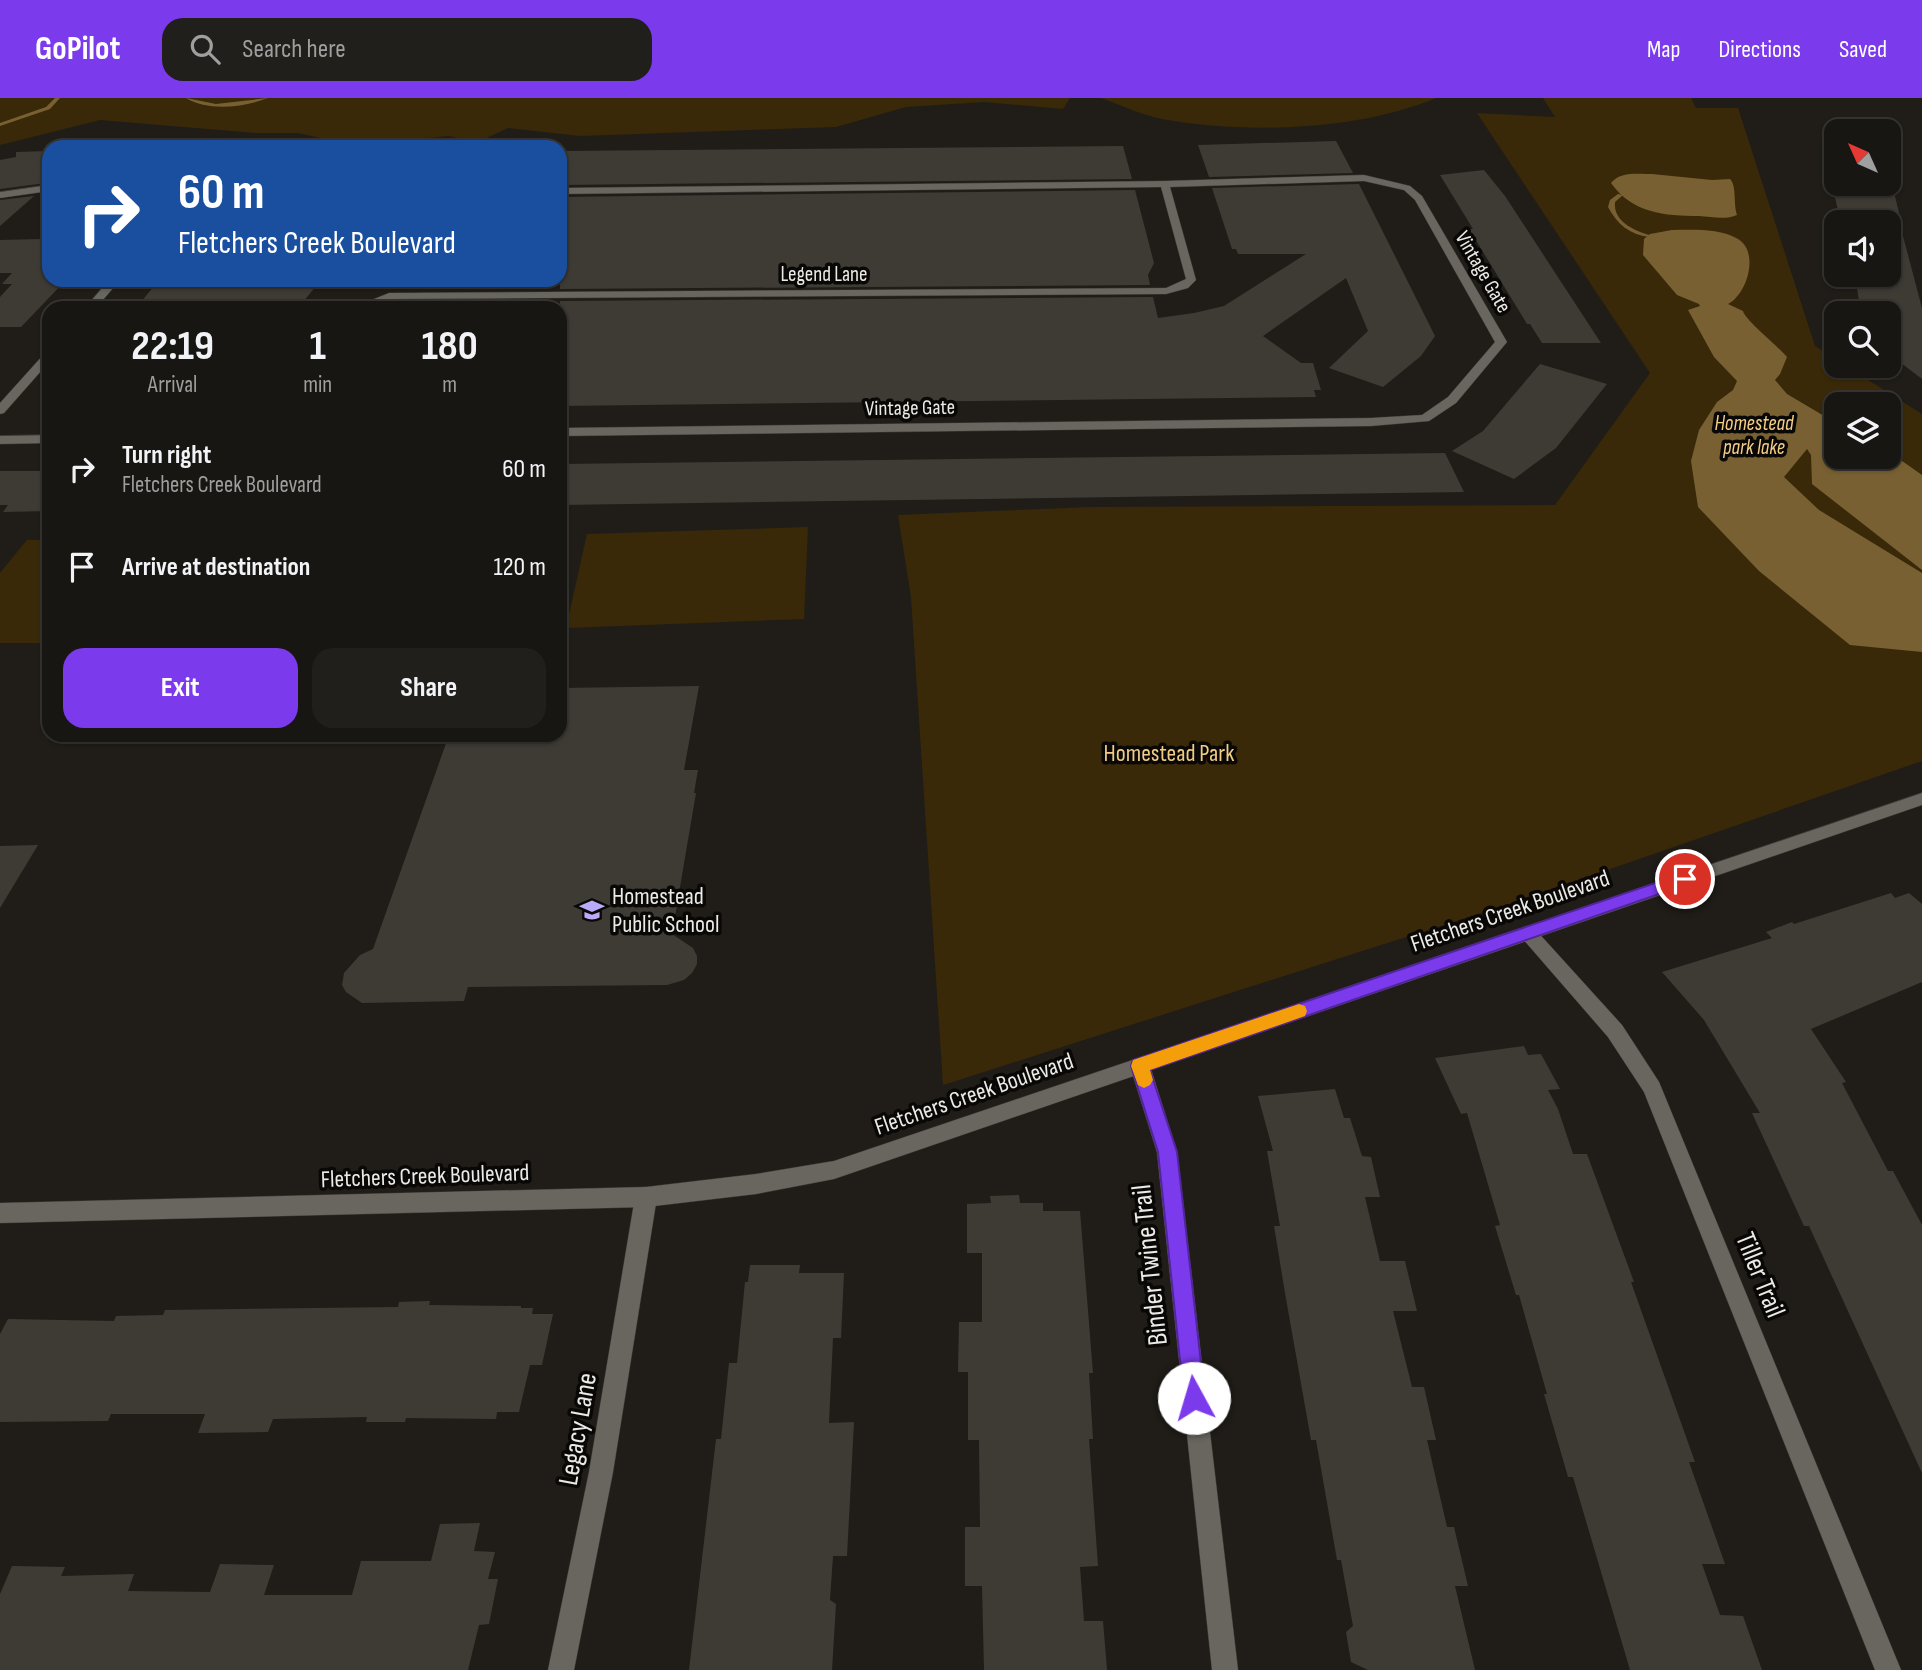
<!DOCTYPE html>
<html lang="en">
<head>
<meta charset="utf-8">
<style>
	:root { --surface:#181612; --page:#211f1b; --text:#f1f3f6; --muted:#9f9f9f; --line:#363532; --accent:#7c3aed }
	body { margin:0; font-family:"Sofia Sans Condensed",sans-serif; background:var(--page); color:var(--text); height:100vh; display:flex; flex-direction:column; font-size:26px; white-space:nowrap }
	* { box-sizing:border-box; margin:0 }
	p { font-size:23px; color:var(--muted) }
	.icon { flex:none; width:38px; height:38px; fill:none; stroke:currentColor; stroke-width:2; stroke-linecap:round; stroke-linejoin:round }
	.map { position:relative; flex:1; overflow:hidden }
	.side { position:absolute; left:42px; top:203px; width:525px; height:441px; display:flex; flex-direction:column; background:var(--surface); border-radius:21px; box-shadow:0 2px 5px #0004,0 0 0 2px var(--line) }
	.side>* { flex:none }
	.guide { position:absolute; left:42px; top:42px; width:525px; height:147px; border-radius:21px; box-shadow:0 2px 5px #0004,0 0 0 2px var(--line); background:#1a4fa0; color:#fff; overflow:hidden }
	.needle { width:46px; rotate:315deg }
	.fabs { position:absolute; left:1824px; top:21px; display:grid; gap:14px }
	.fabs a { display:grid; place-items:center; width:77px; height:77px; border-radius:14px; background:var(--surface); box-shadow:0 2px 5px #0004,0 0 0 2px var(--line); font-size:35px }
	.pin { position:absolute; display:grid; place-items:center; width:60px; height:60px; color:#fff; margin:-30px; border:4px solid #fff; border-radius:50%; box-shadow:0 2px 7px #0007 }
	.me { position:absolute; width:77px; margin:-38px; rotate:354deg; stroke-linejoin:round; filter:drop-shadow(0 0 5px #0008) }
	.turn { display:flex; align-items:center; gap:24px; height:147px; padding:0 21px; font-size:32px }
	.turn .icon { width:91px; height:91px; stroke-width:2.5 }
	.turn b { display:block; font-size:49px; line-height:60px }
	.eta { display:flex; justify-content:space-evenly; align-items:center; height:119px; text-align:center }
	.eta b { font-size:42px; font-weight:700; line-height:49px }
	.primary-button { display:flex; gap:14px; margin-top:auto; padding:14px 21px }
	.primary-button a { flex:1; height:80px; border-radius:21px; background:var(--accent); color:#fff; font-size:28px; font-weight:700; line-height:80px; text-align:center }
	.primary-button a+a { background:var(--page); color:var(--text) }
	ul { padding:0; list-style:none }
	li { display:flex; align-items:center; gap:21px; height:98px; padding:0 21px }
	li div { flex:1 }
	li b { display:block; font-size:26px }
	li em { font-style:normal }
	header { display:flex; align-items:center; gap:42px; box-sizing:border-box; height:98px; padding:0 35px; background:var(--accent); color:#fff }
	header strong { font-size:33px }
	nav { display:flex; gap:38px; margin-inline-start:auto; font-size:24px }
	.search { width:490px; height:63px; background:var(--page); display:flex; align-items:center; gap:18px; box-sizing:border-box; padding:0 24px; border-radius:21px; color:var(--muted); font-size:26px }
	.map>svg:first-child { display:block }
	.green { fill:#392908; fill-rule:evenodd }
	.water { fill:#786032 }
	.lines { fill:none; stroke-linecap:round; stroke-linejoin:round }
	.stream { fill:#786032; fill-rule:evenodd }
	.building { fill:#3e3b35 }
	.minor-casing { stroke:#3c3a36; stroke-width:1 }
	.tertiary-casing { stroke:#3c3a36; stroke-width:1 }
	.minor { fill:#696660; fill-rule:evenodd }
	.tertiary { fill:#696660; fill-rule:evenodd }
	.route { fill:#7c3aed; stroke:#51269a; stroke-width:2 }
	.slow { fill:#f59e0b }
	.labels { text-anchor:middle; dominant-baseline:central; stroke-width:7; stroke-linejoin:round; paint-order:stroke }
	.far-street-label { font-size:21px; fill:#eceae6; stroke:#090806 }
	.far-water-label { font-size:21px; font-style:italic; fill:#f5ce86; stroke:#090806 }
	.park-label { font-size:24px; fill:#f2cc84; stroke:#090806 }
	.poi-label { font-size:24px; fill:#eceae6; stroke:#090806; text-anchor:start }
	.street-label { font-size:24px; fill:#eceae6; stroke:#090806 }
	.near-street-label { font-size:28px; fill:#eceae6; stroke:#090806 }
</style>
</head>
<body>
<header>
<strong>GoPilot</strong>
<div class="search"><svg class="icon" aria-label="search" viewBox="0 0 24 24"><circle cx="10" cy="10" r="6"/><path d="M15 15l6 6"/></svg>Search here</div>
<nav><a>Map</a><a>Directions</a><a>Saved</a></nav>
</header>
<div class="map">
<svg width="1922" height="1572" viewBox="0 0 1922 1572">
	<rect width="100%" height="100%" fill="#201d18"/>
	<!-- green -->
	<g class="green">
		<polygon points="0,0 1070,0 1063,11 984,4 906,9 836,29 580,38 508,30 478,44 448,38 391,44 334,43 298,35 256,35 100,22 0,47"/>
		<path d="M1101,0H1436C1357,33 1246,36 1162,21C1142,17 1121,7 1101,0Z"/>
		<path d="M1543,0H1691L1696,10H1738L1815,248L1836,261V268H1846L1922,316V663L1503,808L943,987L911,499L898,417L1091,409L1555,407L1650,275L1477,15L1555,19ZM1836,306H1888V359H1836Z"/>
		<polygon points="808,429 804,521 566,530 587,436"/>
		<polygon points="27,442 49,442 49,545 0,545 0,475"/>
	</g>
	<!-- water -->
	<g class="water">
		<path d="M1652,76L1712,82L1730,81C1737,88 1733,105 1737,117C1726,122 1712,119 1699,118C1665,118 1632,115 1611,85C1620,73 1639,76 1652,76Z"/>
		<path d="M1672,132C1693,132 1719,130 1738,141C1760,154 1747,197 1728,206L1743,213C1745,222 1777,247 1787,259L1780,276L1775,282L1787,296L1836,325V359H1888V353L1922,377V472L1812,386L1811,357L1807,351L1784,379L1819,412L1922,475V554L1850,547L1759,473L1698,409L1691,363L1699,332L1717,304L1733,292L1737,283L1714,259L1688,212L1700,208L1699,206L1677,197L1643,157L1644,141L1650,136Z"/>
	</g>
	<g class="lines">
		<!-- stream -->
		<g class="stream">
			<polygon points="55,0 60,0 50,11 0,28 0,25 46,9"/>
			<path d="M186,0L216,6L268,0C244,9 209,14 186,0Z"/>
			<path d="M1618,96L1623,97L1615,104C1613,123 1633,132 1649,137V139C1630,137 1617,126 1608,109L1610,102Z"/>
		</g>
	</g>
	<!-- building -->
	<g class="building">
		<polygon points="1336,43 1353,75 1209,79 1198,47"/>
		<polygon points="1123,48 1132,81 560,87 560,53"/>
		<polygon points="49,53 46,85 0,91 0,62 16,59 16,54"/>
		<polygon points="1484,72 1505,98 1601,245 1542,245 1530,226 1527,226 1469,131 1473,131 1440,77"/>
		<polygon points="1359,86 1435,238 1421,258 1383,289 1329,270 1368,233 1346,180 1263,238 1301,265 1313,265 1321,292 1314,292 1316,299 560,308 560,203 1153,199 1158,220 1194,215 1224,208 1306,156 1238,156 1236,151 1232,151 1212,90"/>
		<polygon points="1832,86 1892,86 1901,123 1899,123 1922,210 1922,281 1888,255 1888,215 1866,215 1859,203 1855,177 1888,177 1888,124 1843,124 1842,117 1839,117"/>
		<polygon points="1135,92 1154,165 1148,177 1150,187 560,191 560,99"/>
		<polygon points="34,98 0,128 0,102"/>
		<polygon points="49,135 49,182 66,182 21,229 0,229 0,199 12,186 2,186 12,175 0,175 0,142 43,141"/>
		<polygon points="159,182 321,182 298,210 136,210"/>
		<polygon points="1540,266 1607,286 1556,350 1514,381 1452,353 1483,333"/>
		<polygon points="1445,355 1464,394 560,407 560,366"/>
		<polygon points="0,373 49,373 49,413 3,414 8,407 0,407"/>
		<polygon points="699,588 684,672 698,672 694,695 696,695 672,836 693,850 697,858 697,866 692,875 684,882 667,887 468,889 464,903 362,905 346,894 342,887 344,875 360,857 373,851 449,637 560,637 560,590"/>
		<polygon points="38,747 0,810 0,748"/>
		<polygon points="1891,795 1895,800 1909,795 1922,806 1922,884 1811,931 1846,984 1842,985 1888,1073 1893,1073 1922,1127 1922,1375 1809,1128 1804,1128 1752,1015 1760,1015 1704,922 1662,874 1772,840 1766,834 1792,824 1794,826"/>
		<polygon points="1524,948 1528,957 1541,956 1560,991 1548,992 1558,1011 1573,1056 1587,1056 1634,1184 1631,1184 1695,1364 1689,1364 1725,1466 1702,1466 1720,1517 1743,1518 1762,1572 1630,1572 1573,1379 1568,1379 1544,1296 1547,1296 1519,1197 1516,1197 1495,1128 1500,1127 1467,1015 1461,1016 1435,960"/>
		<polygon points="1335,991 1344,1020 1350,1020 1362,1058 1371,1059 1380,1099 1365,1099 1380,1163 1405,1163 1417,1213 1393,1213 1412,1289 1424,1289 1436,1342 1427,1342 1447,1429 1454,1429 1468,1488 1455,1488 1475,1572 1368,1572 1351,1564 1346,1534 1353,1528 1341,1462 1337,1462 1316,1342 1311,1342 1285,1195 1274,1128 1280,1128 1267,1053 1273,1053 1258,998"/>
		<polygon points="1019,1097 1020,1105 1043,1105 1043,1113 1080,1113 1093,1275 1089,1275 1093,1341 1089,1341 1098,1468 1080,1469 1084,1523 1103,1523 1107,1572 984,1572 982,1488 965,1488 965,1429 980,1429 979,1342 968,1342 968,1274 958,1274 959,1224 982,1224 982,1155 967,1155 967,1106 991,1105 990,1098"/>
		<polygon points="750,1167 800,1167 799,1175 844,1175 841,1240 833,1240 829,1325 854,1324 847,1458 833,1458 830,1502 836,1506 832,1572 689,1572 716,1341 721,1341 729,1265 737,1265 745,1184 748,1184"/>
		<polygon points="430,1203 429,1207 521,1208 521,1210 533,1210 532,1216 553,1216 542,1267 530,1267 519,1314 497,1314 496,1321 406,1320 405,1324 366,1324 367,1319 273,1321 268,1334 198,1335 205,1316 111,1316 108,1323 0,1324 0,1236 8,1221 114,1223 116,1218 163,1217 165,1212 398,1209 399,1204"/>
		<polygon points="480,1425 474,1453 495,1454 488,1481 498,1481 489,1526 479,1527 468,1572 0,1572 0,1496 12,1468 65,1469 61,1478 134,1476 128,1493 210,1494 220,1466 274,1467 264,1497 352,1497 361,1463 431,1463 440,1426"/>
	</g>
	<g class="lines">
		<!-- minor casing -->
		<g class="minor-casing">
			<g id="minor">
				<polygon points="1364,77 1410,88 1422,98 1507,244 1456,305 1429,323 1371,328 560,338 560,330 1371,320 1422,317 1448,299 1495,244 1415,102 1404,92 1364,83 1170,89 1196,182 1188,190 1166,196 390,201 367,210 352,210 389,195 1166,190 1186,181 1161,89 560,96 560,90 1165,83"/>
				<polygon points="49,87 49,93 0,100 0,94"/>
				<polygon points="109,182 120,182 96,210 85,210"/>
				<polygon points="49,254 49,264 4,315 0,316 0,305 45,255"/>
				<polygon points="49,337 49,345 0,346 0,338"/>
				<polygon points="1528,828 1534,830 1622,927 1659,984 1901,1572 1875,1572 1644,994 1608,939 1522,840 1519,835 1522,830"/>
				<polygon points="1140,960 1147,962 1150,968 1177,1054 1238,1572 1212,1572 1157,1054 1130,968 1133,962"/>
				<polygon points="646,1089 653,1092 657,1099 613,1374 574,1572 548,1572 589,1374 635,1099 639,1092"/>
			</g>
		</g>
		<!-- tertiary casing -->
		<g class="tertiary-casing">
			<polygon id="tertiary" points="1922,695 1922,707 834,1081 756,1096 646,1109 0,1125 0,1105 646,1089 756,1076 834,1063"/>
		</g>
		<!-- minor -->
		<use href="#minor" class="minor"/>
		<!-- tertiary -->
		<use href="#tertiary" class="tertiary"/>
	</g>
	<!-- route -->
	<polygon class="route" points="1685,775 1691,777 1693,781 1691,785 1150,972 1177,1054 1205,1300 1202,1307 1194,1310 1187,1307 1184,1300 1158,1054 1131,968 1133,962"/>
	<!-- slow -->
	<polygon class="slow" points="1299,906 1305,908 1307,913 1305,918 1150,972 1153,982 1150,987 1144,990 1138,987 1131,968 1133,962"/>
	<!-- icons -->
	<defs>
		<g id="school-bare" transform="scale(1.89)"><path d="M0-5L7-2L0 1L-7-2ZM-4 1L0 2.5L4 1V4Q0 6-4 4Z" fill="#b9abf7" stroke="#090806" stroke-width="2.5" paint-order="stroke"/></g>
	</defs>
	<g fill-rule="evenodd">
		<use href="#school-bare" x="592" y="812"/>
	</g>
	<g class="labels">
		<!-- far-street labels -->
		<g class="far-street-label">
			<text transform="translate(1483 174) rotate(60)">Vintage Gate</text>
			<text x="824" y="176">Legend Lane</text>
			<text transform="translate(910 310) rotate(-1)">Vintage Gate</text>
		</g>
		<!-- far-water labels -->
		<g class="far-water-label">
			<text x="1754" y="325">Homestead<tspan x="1754" dy="24">park lake</tspan></text>
		</g>
		<!-- park labels -->
		<g class="park-label">
			<text x="1169" y="655">Homestead Park</text>
		</g>
		<!-- poi labels -->
		<g class="poi-label">
			<text x="612" y="798">Homestead<tspan x="612" dy="28">Public School</tspan></text>
		</g>
		<!-- street labels -->
		<g class="street-label">
			<text transform="translate(1510 813) rotate(-19)">Fletchers Creek Boulevard</text>
			<text transform="translate(974 996) rotate(-19)">Fletchers Creek Boulevard</text>
			<text transform="translate(425 1078) rotate(-2)">Fletchers Creek Boulevard</text>
		</g>
		<!-- near-street labels -->
		<g class="near-street-label">
			<text transform="translate(1150 1167) rotate(-96)">Binder Twine Trail</text>
			<text transform="translate(1760 1177) rotate(68)">Tiller Trail</text>
			<text transform="translate(578 1331) rotate(-80)">Legacy Lane</text>
		</g>
	</g>
</svg>
<div class="fabs">
<a><svg class="needle" viewBox="-14 -14 28 28"><path d="M0-13l5 13h-10z" fill="#e53935"/><path d="M0 13l5-13h-10z" fill="#9f9f9f"/></svg></a>
<a><svg class="icon" aria-label="sound" viewBox="0 0 24 24"><path d="M4 9h4l5-4v14l-5-4H4zM17 9q2 3 0 6"/></svg></a>
<a><svg class="icon" aria-label="search" viewBox="0 0 24 24"><circle cx="10" cy="10" r="6"/><path d="M15 15l6 6"/></svg></a>
<a><svg class="icon" aria-label="layers" viewBox="0 0 24 24"><path d="M12 4l9 5-9 5-9-5zM3 14l9 5 9-5"/></svg></a>
</div>
<div class="pin" style="left:1685px;top:781px;background:#d93025"><svg class="icon" aria-label="arrive" viewBox="0 0 24 24"><path d="M6 21V4h12l-3 4 3 4H6"/></svg></div>
<svg class="me" style="left:1194px;top:1300px" viewBox="-20 -20 40 40"><circle r="19" fill="#fff"/><path d="M0-13L10 11 0 6-10 11z" fill="#7c3aed"/></svg>
<div class="guide">
<div class="turn"><svg class="icon" aria-label="right" viewBox="0 0 24 24"><path d="M7 20v-9h11M14 6l5 5-5 5"/></svg><div><b>60 m</b>Fletchers Creek Boulevard</div></div>
</div>
<section class="side">
<div class="eta">
<div><b>22:19</b><p>Arrival</p></div>
<div><b>1</b><p>min</p></div>
<div><b>180</b><p>m</p></div>
</div>
<ul>
<li><svg class="icon" aria-label="right" viewBox="0 0 24 24"><path d="M7 20v-9h11M14 6l5 5-5 5"/></svg><div><b>Turn right</b><p>Fletchers Creek Boulevard</p></div><em>60 m</em></li>
<li><svg class="icon" aria-label="arrive" viewBox="0 0 24 24"><path d="M6 21V4h12l-3 4 3 4H6"/></svg><div><b>Arrive at destination</b></div><em>120 m</em></li>
</ul>
<div class="primary-button"><a>Exit</a><a>Share</a></div>
</section>
</div>
</body>
</html>
